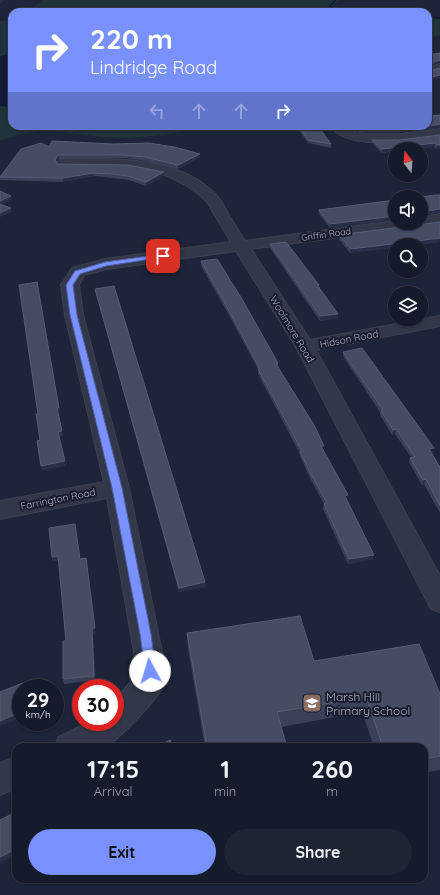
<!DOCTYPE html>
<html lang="en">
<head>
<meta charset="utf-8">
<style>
	:root { --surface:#161b2b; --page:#1f2433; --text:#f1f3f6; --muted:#9ea1a9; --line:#353947; --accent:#7891ff }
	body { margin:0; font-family:Quicksand,sans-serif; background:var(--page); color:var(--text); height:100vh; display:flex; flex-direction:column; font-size:15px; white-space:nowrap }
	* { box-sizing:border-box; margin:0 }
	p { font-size:13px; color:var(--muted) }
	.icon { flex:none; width:22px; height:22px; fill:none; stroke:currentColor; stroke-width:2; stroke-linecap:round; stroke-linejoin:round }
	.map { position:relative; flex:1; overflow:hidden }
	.side { position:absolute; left:12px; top:743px; width:416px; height:140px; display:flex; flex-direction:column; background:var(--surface); border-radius:12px; box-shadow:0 1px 3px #0004,0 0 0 1px var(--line) }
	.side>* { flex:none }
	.hud { position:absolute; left:8px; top:8px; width:424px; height:122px; border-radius:12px; box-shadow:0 1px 3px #0004,0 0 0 1px var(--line); background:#7891ff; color:#fff; overflow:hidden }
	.needle { width:26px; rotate:343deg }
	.fabs { position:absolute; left:388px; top:142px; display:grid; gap:8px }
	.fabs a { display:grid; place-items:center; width:40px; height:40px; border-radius:50%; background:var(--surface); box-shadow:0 1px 3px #0004,0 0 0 1px var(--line); font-size:20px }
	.speed { position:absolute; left:12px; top:679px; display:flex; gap:8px; font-size:20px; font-weight:700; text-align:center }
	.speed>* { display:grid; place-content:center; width:52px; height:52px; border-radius:50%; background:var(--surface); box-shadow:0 1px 3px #0004,0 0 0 1px var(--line); line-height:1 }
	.speed small { font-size:10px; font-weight:400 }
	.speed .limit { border:6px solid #d22; background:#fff; color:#111 }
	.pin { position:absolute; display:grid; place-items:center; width:34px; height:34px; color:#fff; margin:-17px; border-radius:8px; box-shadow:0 2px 6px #0006 }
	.me { position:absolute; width:44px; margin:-22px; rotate:354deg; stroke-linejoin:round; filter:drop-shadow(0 0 3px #0008) }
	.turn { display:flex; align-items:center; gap:14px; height:84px; padding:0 16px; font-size:18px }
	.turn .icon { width:52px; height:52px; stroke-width:2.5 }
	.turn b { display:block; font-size:28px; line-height:34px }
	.lanes { display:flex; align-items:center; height:38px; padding:0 16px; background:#0003; justify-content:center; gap:20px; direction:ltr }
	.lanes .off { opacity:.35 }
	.eta { display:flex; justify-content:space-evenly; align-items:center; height:68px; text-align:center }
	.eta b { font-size:24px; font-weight:700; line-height:28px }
	.action { display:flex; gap:8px; margin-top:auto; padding:8px 16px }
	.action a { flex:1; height:46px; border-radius:24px; background:var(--accent); color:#111; font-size:16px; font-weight:700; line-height:46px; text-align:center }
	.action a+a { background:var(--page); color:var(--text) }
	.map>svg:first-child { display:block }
	.green { fill:#20323a }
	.water { fill:#121937 }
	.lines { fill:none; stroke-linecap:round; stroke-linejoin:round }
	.stream { fill:#121937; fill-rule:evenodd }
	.minor-casing { stroke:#3c4053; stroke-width:2 }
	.minor { fill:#323749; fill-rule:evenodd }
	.wall { fill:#394058 }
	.shaded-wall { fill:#292f47 }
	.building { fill:#454c64; stroke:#555c73 }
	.route { fill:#7891ff; stroke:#4e5ea6 }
	.labels { text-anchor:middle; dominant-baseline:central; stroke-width:4; stroke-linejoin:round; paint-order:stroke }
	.far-street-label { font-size:9px; fill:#acb1c6; stroke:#181c2e }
	.street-label { font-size:10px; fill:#acb1c6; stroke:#181c2e }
	.near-poi-label { font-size:12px; fill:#acb1c6; stroke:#181c2e; text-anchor:start }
</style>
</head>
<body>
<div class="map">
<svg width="440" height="895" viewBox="0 0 440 895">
	<rect width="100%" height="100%" fill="#1e2439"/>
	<!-- green -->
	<g class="green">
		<polygon points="42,0 339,0 326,12 28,12"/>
		<polygon points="428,17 440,17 440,35 428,38"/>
		<path d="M12,20V126H215C184,131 152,138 121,138C92,138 54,127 26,133C17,135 9,138 0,141V21Z"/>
	</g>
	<!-- water -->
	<polygon class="water" points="12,53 12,107 0,106 0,56"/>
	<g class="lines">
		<!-- stream -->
		<g class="stream">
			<polygon points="335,0 337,0 325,12 323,12"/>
			<rect x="428" y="17" width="12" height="2"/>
		</g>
		<!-- minor casing -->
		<g class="minor-casing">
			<g id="minor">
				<polygon points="440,64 440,70 428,73 428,67"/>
				<path d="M330,126H344L348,130L358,133L370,134H401L440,129V137C413,140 348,152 330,126Z"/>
				<path d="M64,159C114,159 180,155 217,196C222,201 224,207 227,212C233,222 239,231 245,241L395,221V223H421V217L440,214V224L251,249L310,340L440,316V326L316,350L440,576V612L431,609L296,347L236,251L107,269L84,275L79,285L83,315L129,488L164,663C165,669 167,676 165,682C160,697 119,740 104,747H54L59,737L89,722H115V700L136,676V663L107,498L0,519V501L104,482L65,315L61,285L72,268L105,259L231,242L207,202L201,196L186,185L161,173L128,167L59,166L57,163L59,160Z"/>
				<polygon points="16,757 16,788 0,795 0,763"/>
			</g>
		</g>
		<!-- minor -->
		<use href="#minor" class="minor"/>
	</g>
	<!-- wall -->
	<g class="wall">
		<polygon points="440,115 440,128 401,132 359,132 353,126 428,126"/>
		<polygon points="296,126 318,126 331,144 331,148 308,143"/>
		<polygon points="440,135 440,148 436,149 434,147 416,149 395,149 395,151 382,153 372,143 372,140 399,140"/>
		<polygon points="49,147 200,157 178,169 146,161 125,158 59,159 57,162 58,164 164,172 164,176 146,186 129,180 113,178 94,176 63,182 0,180 0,176"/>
		<polygon points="395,200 395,220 330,228 318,213 319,210"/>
		<polygon points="440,222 440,242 415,245 395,245 350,253 339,239 339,235"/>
		<polygon points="270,244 319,285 319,287 338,314 338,318 320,321 270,248"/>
		<polygon points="201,261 278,363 278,366 323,450 347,500 373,559 348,564 323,509 324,504 310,478 300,456 300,454 258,374 258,369 225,308 201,266"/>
		<polygon points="95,289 206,587 179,592 96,293"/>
		<polygon points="343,352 434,448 432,453 431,453 440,467 440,513 424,484 422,485 409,462 410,458 411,457 395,434 392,435 380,415 380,412 343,356"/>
		<polygon points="52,557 80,559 95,633 93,634 95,680 64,684 63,679 66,641 59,560 53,561"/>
		<polygon points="187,633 314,661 440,694 440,770 424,773 424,747 374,747 362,712 281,727 286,744 285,747 205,747 188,649"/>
	</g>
	<!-- shaded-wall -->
	<g class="shaded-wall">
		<polygon points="0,0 5,0 0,4"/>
		<polygon points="440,60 440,63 428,67 428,64"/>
		<polygon points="440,75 440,78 428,81 428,78"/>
		<polygon points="440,124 440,128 401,132 401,129"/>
		<polygon points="435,143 434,147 416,149 395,149 395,151 382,153 382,149"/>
		<polygon points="437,145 440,145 440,148 436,149"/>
		<polygon points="200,154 200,157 178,169 178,165"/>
		<polygon points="58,155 59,159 56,164 55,160"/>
		<polygon points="164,172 164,176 146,186 146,182"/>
		<polygon points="93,173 94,176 63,182 63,178"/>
		<polygon points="11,196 12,200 0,205 0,201"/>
		<polygon points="11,208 12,212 0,217 0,213"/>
		<polygon points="440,209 440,213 421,215 421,212"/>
		<polygon points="395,216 395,220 330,228 330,224"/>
		<polygon points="440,238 440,242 415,245 395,245 395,248 350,253 351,249"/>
		<polygon points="338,314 338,318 320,321 320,316"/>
		<polygon points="57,408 59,408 60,412 58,412"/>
		<polygon points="396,429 395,434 392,435 393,430"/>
		<polygon points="62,431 63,436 59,437 58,432"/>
		<polygon points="434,448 432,453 428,454 429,449"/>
		<polygon points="65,461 66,466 42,471 41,466"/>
		<polygon points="426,479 424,484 422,485 423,480"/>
		<polygon points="374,555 373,559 348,564 349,559"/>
		<polygon points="58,556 59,560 53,561 52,557"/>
		<polygon points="87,563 95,633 93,634 95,680 94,676"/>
		<polygon points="205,582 206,587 179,592 179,588"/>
		<polygon points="21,712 21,718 0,726 0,721"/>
		<polygon points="16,849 16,855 0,863 0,857"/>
	</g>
	<!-- building -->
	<g class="building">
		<polygon points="440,53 440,60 428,64 428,55"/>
		<polygon points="440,68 440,75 428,78 428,71"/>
		<polygon points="440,115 440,124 428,126 428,116"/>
		<polygon points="299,126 318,126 331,144 308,140"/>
		<polygon points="357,126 425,126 401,129 370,129 360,128"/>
		<polygon points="440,135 440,145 437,145 435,143 382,149 372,140 399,140"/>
		<polygon points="52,141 113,144 149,143 174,147 200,154 178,165 145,157 124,155 58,155 55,160 58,164 128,165 164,172 146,182 128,176 113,174 93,173 63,178 0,177 21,149 41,143 49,147"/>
		<polygon points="0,191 11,196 0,201"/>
		<polygon points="436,195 440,195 440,209 421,212 421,214 421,197 420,197"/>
		<polygon points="395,200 395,216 330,224 319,210"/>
		<polygon points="0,204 11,208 0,213"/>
		<polygon points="440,222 440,238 351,249 339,235"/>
		<polygon points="286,242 319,285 317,285 338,314 320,316 270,244"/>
		<polygon points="217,259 242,299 278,363 276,364 314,425 324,446 321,446 348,495 345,496 374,555 349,559 324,504 327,503 311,474 300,452 302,451 258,369 260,369 225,303 201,261"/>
		<polygon points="37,282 59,408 57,408 62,431 58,432 65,461 41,466 37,441 40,440 36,414 38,414 19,285"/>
		<polygon points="114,286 205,582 179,588 95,289"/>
		<polygon points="362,348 434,448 429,449 440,467 440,506 426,479 423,480 410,458 415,457 396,429 393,430 381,411 383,410 343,352"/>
		<polygon points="75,524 80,559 86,558 95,628 92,629 94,676 63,679 63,641 66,641 58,556 52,557 49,528"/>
		<polygon points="300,616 314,661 419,644 440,694 440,756 424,759 424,747 383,747 366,697 277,712 286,744 270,747 207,747 187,633"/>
		<polygon points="23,683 25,688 21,688 21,712 0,721 0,692"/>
		<polygon points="170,740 173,747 156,747"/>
		<polygon points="16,812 16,849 0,857 0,820"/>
	</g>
	<!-- route -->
	<polygon class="route" points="163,254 165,254 165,257 106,266 80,274 73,285 77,315 122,488 151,634 156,671 155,675 150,677 146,675 145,671 140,634 112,488 70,315 66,285 75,271 105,262"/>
	<!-- icons -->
	<defs>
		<g id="school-square" transform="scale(1)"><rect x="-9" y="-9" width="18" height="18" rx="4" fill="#8d6e63" stroke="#181c2e"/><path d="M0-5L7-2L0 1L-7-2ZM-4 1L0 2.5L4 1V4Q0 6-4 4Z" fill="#fff"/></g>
	</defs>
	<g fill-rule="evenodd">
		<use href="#school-square" x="312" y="703"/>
	</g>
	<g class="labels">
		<!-- far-street labels -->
		<g class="far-street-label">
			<text transform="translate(326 234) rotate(-8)">Griffin Road</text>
		</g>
		<!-- street labels -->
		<g class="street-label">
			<text transform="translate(292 329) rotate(59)">Woolmore Road</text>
			<text transform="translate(349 339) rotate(-11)">Hidson Road</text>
			<text transform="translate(58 499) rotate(-11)">Farrington Road</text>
		</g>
		<!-- near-poi labels -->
		<g class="near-poi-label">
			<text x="326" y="696">Marsh Hill<tspan x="326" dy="14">Primary School</tspan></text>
		</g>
	</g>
</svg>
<div class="fabs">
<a><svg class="needle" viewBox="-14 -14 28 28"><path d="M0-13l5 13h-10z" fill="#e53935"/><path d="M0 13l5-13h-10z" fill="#9ea1a9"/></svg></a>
<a><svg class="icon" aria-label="sound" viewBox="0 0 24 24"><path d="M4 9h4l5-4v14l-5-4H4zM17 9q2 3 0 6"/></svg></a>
<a><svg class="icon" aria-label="search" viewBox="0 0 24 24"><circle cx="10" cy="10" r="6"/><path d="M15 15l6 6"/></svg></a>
<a><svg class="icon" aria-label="layers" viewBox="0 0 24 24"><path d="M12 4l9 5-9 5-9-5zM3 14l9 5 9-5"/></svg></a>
</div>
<div class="speed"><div>29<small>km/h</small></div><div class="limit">30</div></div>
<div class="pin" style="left:163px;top:256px;background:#d93025"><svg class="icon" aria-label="arrive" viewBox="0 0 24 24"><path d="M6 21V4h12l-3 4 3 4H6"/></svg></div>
<svg class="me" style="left:150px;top:671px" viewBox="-20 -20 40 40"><circle r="19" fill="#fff"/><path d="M0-13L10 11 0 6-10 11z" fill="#7891ff"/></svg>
<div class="hud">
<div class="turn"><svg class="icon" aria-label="right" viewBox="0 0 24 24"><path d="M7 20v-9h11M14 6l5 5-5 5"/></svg><div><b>220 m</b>Lindridge Road</div></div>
<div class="lanes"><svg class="icon off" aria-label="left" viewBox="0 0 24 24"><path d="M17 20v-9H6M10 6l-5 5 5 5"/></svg><svg class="icon off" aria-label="ahead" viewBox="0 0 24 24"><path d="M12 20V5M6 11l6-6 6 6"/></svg><svg class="icon off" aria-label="ahead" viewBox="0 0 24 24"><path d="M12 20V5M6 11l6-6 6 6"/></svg><svg class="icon" aria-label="right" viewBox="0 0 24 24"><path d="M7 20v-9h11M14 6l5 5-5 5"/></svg></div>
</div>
<section class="side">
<div class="eta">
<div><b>17:15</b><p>Arrival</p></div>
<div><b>1</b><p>min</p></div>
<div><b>260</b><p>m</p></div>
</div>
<div class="action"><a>Exit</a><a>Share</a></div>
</section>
</div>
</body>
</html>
